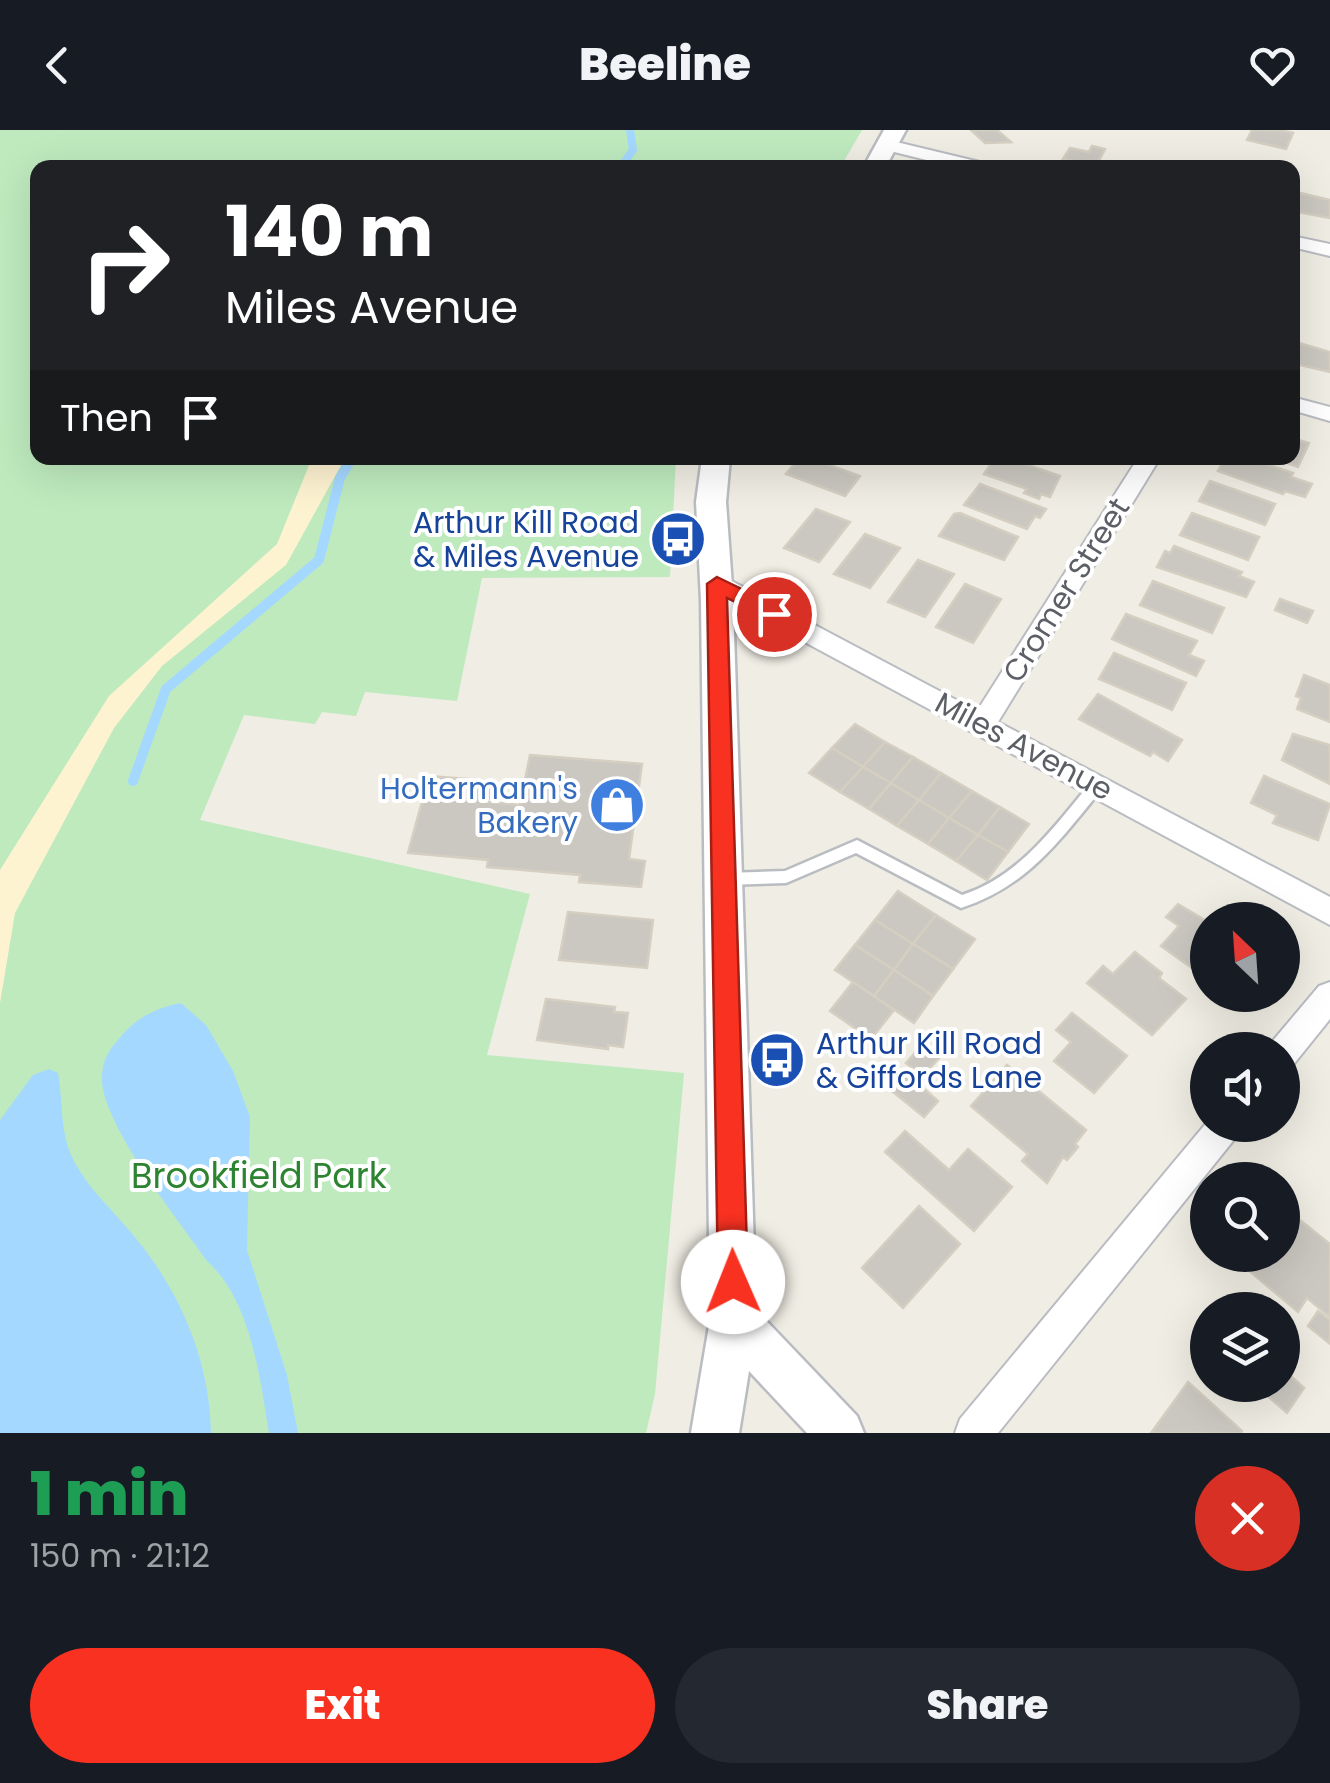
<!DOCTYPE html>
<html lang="en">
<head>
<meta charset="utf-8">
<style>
	:root { --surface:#171b24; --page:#242831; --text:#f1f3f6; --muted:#9ea1a6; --accent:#f93121 }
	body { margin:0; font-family:Poppins,sans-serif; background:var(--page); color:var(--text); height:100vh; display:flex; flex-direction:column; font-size:38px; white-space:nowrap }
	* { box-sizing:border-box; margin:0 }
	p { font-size:32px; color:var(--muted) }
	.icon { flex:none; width:55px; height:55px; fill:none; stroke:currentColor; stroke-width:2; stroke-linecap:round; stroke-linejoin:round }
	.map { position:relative; height:1303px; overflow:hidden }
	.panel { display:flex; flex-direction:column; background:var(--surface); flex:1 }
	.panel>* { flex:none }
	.banner { position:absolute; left:30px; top:30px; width:1270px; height:305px; border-radius:20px; box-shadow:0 10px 40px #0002; background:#202124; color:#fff; overflow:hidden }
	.needle { width:65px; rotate:335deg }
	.buttons { position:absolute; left:1190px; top:772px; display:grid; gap:20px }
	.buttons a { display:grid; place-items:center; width:110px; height:110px; border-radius:50%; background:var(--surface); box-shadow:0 10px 40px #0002; font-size:50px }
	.pin { position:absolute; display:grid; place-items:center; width:85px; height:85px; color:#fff; margin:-42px; border:5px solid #fff; border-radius:50%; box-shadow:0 2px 10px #0007 }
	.me { position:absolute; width:110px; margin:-55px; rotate:359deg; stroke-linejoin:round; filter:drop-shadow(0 0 8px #0008) }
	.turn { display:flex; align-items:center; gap:35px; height:210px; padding:0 30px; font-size:45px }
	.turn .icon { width:130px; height:130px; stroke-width:2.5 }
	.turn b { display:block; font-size:70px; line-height:85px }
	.then { display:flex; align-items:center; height:95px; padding:0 30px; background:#0003; gap:20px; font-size:38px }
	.round { display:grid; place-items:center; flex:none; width:105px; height:105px; border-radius:52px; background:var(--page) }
	.summary { display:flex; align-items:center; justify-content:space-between; height:170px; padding:0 30px }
	h1 { font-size:60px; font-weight:800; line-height:75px; color:#1e9e55 }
	.primary-button { display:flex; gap:20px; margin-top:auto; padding:20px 30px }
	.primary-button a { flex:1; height:115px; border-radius:60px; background:var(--accent); color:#fff; font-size:40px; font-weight:800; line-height:115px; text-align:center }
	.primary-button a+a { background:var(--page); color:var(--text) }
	header { display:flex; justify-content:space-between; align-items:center; height:130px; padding:0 30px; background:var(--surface); font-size:45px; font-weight:800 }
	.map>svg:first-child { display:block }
	.green { fill:#beeabe }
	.sand { fill:#fef3d1 }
	.water { fill:#a5d8ff }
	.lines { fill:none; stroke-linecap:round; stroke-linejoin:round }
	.stream-far1 { stroke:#a5d8ff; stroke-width:8 }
	.stream { stroke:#a5d8ff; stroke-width:10 }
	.building { fill:#cbc8c1; stroke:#d5cfc2; stroke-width:2.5 }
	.service-casing { stroke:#b9bcc1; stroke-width:5 }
	.minor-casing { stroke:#b9bcc1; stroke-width:4 }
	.tertiary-casing { stroke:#b9bcc1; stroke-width:5 }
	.service { fill:#fff; fill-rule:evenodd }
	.minor { fill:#fff; fill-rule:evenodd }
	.tertiary { fill:#fff; fill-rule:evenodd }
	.route { fill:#f93121; stroke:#a22015; stroke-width:2.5 }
	.labels { text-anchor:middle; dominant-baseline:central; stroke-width:8; stroke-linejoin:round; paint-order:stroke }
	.transit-label { font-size:30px; fill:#164399; stroke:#fff; text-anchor:end }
	.street-label { font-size:30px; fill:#5c6066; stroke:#fff }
	.shop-label { font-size:30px; fill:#366cbe; stroke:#fff; text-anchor:end }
	.near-park-label { font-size:35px; fill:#2c8430; stroke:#fff }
</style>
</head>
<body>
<header><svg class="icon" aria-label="back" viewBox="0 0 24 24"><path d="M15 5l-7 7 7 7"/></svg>Beeline<svg class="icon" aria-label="heart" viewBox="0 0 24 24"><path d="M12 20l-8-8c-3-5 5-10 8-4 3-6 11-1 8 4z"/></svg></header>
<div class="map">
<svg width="1330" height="1303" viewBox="0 0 1330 1303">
	<rect width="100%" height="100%" fill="#f0ede4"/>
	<!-- green -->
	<polygon class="green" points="0,0 862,0 840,38 38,38 38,328 676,328 670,447 482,448 457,571 365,562 356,586 322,582 315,594 244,585 200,690 530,764 487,925 684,943 655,1264 646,1303 0,1303"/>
	<!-- sand -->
	<polygon class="sand" points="312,328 345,328 286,435 162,536 114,598 15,783 0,873 0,740 109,566 277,414"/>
	<!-- water -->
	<g class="water">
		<path d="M181,873L206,895L233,941L250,987L247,1120L287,1245L298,1303H269C260,1248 251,1170 207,1131C180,1092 98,990 102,945C103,927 111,918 122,905C139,886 157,878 181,873Z"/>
		<path d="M49,939L58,943C63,971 60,1001 72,1027C87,1058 112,1079 134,1106C180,1161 210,1231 211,1303H0V990L33,945Z"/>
	</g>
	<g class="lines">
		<!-- stream-far1 -->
		<polyline class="stream-far1" points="620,38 633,20 630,0"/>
		<!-- stream -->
		<polyline class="stream" points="133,651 166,559 319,430 340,348 352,328"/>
	</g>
	<!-- building -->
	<g class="building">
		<polygon points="971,0 997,0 1011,12 985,13"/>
		<polygon points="1252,0 1279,0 1293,3 1286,19 1247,10"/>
		<polygon points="1092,16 1105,19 1096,36 1063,29 1070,18 1089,22"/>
		<polygon points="1292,61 1330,70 1330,88 1292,81"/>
		<polygon points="1292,211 1330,222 1330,242 1292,233"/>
		<polygon points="1292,308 1309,313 1298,337 1281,331 1292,328"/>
		<polygon points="799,328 810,328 860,346 845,366 786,344"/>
		<polygon points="995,328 1008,328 1060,346 1050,367 1041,364 1039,369 1024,363 1027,359 984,344"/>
		<polygon points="1225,328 1248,328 1293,343 1291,347 1312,354 1305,367 1285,361 1283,364 1218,341"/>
		<polygon points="1210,351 1275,374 1265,395 1199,371"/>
		<polygon points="980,354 1046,379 1040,388 1035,386 1027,399 964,375"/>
		<polygon points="816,379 850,392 819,432 784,418"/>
		<polygon points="960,383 1018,407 1004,430 939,406 954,384"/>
		<polygon points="1192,383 1259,407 1248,430 1180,405"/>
		<polygon points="865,404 900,418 870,458 834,444"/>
		<polygon points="1174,416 1242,442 1239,446 1254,452 1246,467 1157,437 1165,421 1170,423"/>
		<polygon points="918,430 954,444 925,487 888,472"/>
		<polygon points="1153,451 1224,478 1212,503 1140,475"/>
		<polygon points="965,454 1001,469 973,513 936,497"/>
		<polygon points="1280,469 1313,481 1307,493 1275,480"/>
		<polygon points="1126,484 1197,511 1189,525 1204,531 1196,546 1112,509"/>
		<polygon points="1114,523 1186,553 1172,580 1099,549"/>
		<polygon points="1304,545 1330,555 1330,592 1297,579 1301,568 1296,566"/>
		<polygon points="1098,564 1182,610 1168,631 1153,622 1150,626 1079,589"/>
		<polygon points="855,594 885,612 863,637 832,618"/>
		<polygon points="1293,604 1330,615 1330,654 1282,630"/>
		<polygon points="885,612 913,627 891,653 863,637"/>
		<polygon points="832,618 863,637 840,662 809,643"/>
		<polygon points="530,625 642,634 629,729 645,731 641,757 579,752 580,745 487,737 488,730 408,723 429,646 493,651 488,672 520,675"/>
		<polygon points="913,627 941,643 919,670 891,653"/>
		<polygon points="863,637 891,653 869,679 840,662"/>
		<polygon points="941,643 972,661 949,688 919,670"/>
		<polygon points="1264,646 1330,674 1318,710 1273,693 1277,685 1251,673"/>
		<polygon points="891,653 919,670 897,696 869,679"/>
		<polygon points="972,661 1000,677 978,705 949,688"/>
		<polygon points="919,670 949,688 928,714 897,696"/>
		<polygon points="1000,677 1029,694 1008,722 978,705"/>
		<polygon points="949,688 978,705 956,731 928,714"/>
		<polygon points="978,705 1008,722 987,750 956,731"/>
		<polygon points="898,761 936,785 913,814 875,790"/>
		<polygon points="1178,774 1208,792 1208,839 1202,845 1161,816 1179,796 1166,787"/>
		<polygon points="568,782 653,790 647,838 559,830"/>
		<polygon points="936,785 975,809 953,839 913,814"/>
		<polygon points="875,790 913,814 894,840 855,815"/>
		<polygon points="913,814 953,839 933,866 894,840"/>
		<polygon points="855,815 894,840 874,866 835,840"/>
		<polygon points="1135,822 1162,843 1159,848 1186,869 1152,905 1087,853 1103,836 1113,844"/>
		<polygon points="894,840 933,866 914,893 874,866"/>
		<polygon points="853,852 894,880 871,909 830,881"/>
		<polygon points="546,869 615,877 614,882 628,883 623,917 608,915 608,919 537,910"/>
		<polygon points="1072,883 1127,926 1094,963 1054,931 1071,912 1056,900"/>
		<polygon points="922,915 939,928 923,946 906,933"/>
		<polygon points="1007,935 1086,1000 1075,1014 1078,1017 1067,1030 1063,1027 1047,1053 1022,1031 1028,1024 971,976"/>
		<polygon points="907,944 938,971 924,987 892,961"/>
		<polygon points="905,1001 949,1040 968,1019 1012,1057 974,1101 885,1022"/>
		<polygon points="919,1076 960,1114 903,1178 862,1138"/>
		<polygon points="1282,1082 1290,1082 1330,1114 1330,1187 1307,1168 1298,1182 1240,1133 1246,1125 1282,1125"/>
		<polygon points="1318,1181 1330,1190 1330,1214 1308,1196"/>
		<polygon points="1282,1202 1298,1215 1282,1237"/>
		<polygon points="1282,1238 1304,1258 1287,1283 1255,1255 1282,1255"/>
		<polygon points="1188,1252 1242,1301 1241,1303 1151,1303"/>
	</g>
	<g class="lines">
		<!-- service casing -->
		<g class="service-casing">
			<path id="service" d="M1097,649L1102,651L1104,655L1102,659C1058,712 1029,755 961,778L856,723L786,753L726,755L721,753L719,749L721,745L726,743L785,741L857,710L962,765C1020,746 1055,696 1092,651Z"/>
		</g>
		<!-- minor casing -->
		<g class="minor-casing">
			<g id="minor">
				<polygon points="888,10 988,34 990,38 959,38 882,19 880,15"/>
				<polygon points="1292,106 1330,114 1330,126 1292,117"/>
				<polygon points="1292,267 1330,277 1330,291 1292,280"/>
				<polygon points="1138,328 1160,328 998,592 1330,767 1330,795 708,460 705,454 717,445 726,448 977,581"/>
				<polygon points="1330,852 1330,889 1293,935 1282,939 1282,920 1268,920 1271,913 1319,856"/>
				<polygon points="1208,991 1208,995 1242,995 1237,1006 998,1303 955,1303 960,1289"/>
			</g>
		</g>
		<!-- tertiary casing -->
		<g class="tertiary-casing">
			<g id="tertiary">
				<polygon points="884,0 906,0 885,38 863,38"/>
				<polygon points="702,328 730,328 726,372 733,470 756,1180 857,1286 864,1303 807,1303 749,1241 739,1303 691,1303 710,1190 701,470 696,372"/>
			</g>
		</g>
		<!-- service -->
		<use href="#service" class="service"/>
		<!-- minor -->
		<use href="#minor" class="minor"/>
		<!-- tertiary -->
		<use href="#tertiary" class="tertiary"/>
	</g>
	<!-- route -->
	<polygon class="route" points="717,447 781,478 784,484 774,491 727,468 748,1152 743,1162 733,1167 722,1162 718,1152 707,454"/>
	<!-- icons -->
	<defs>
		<g id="bus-disc" transform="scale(2.875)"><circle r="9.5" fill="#1a4fb4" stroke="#fff"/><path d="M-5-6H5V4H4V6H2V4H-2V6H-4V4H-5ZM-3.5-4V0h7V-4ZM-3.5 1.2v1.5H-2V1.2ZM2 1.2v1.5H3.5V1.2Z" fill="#fff"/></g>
		<g id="shop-disc" transform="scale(2.875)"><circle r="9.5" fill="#3f7fe0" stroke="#fff"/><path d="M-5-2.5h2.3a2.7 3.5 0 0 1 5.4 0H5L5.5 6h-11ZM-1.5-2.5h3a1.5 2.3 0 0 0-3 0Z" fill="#fff"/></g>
	</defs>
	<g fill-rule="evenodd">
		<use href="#bus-disc" x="678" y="409"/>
		<use href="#shop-disc" x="617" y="675"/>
		<use href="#bus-disc" x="777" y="930"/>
	</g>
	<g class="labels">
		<!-- transit labels -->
		<g class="transit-label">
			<text x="639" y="392">Arthur Kill Road<tspan x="639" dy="34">&amp; Miles Avenue</tspan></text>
			<text x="816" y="913" text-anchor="start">Arthur Kill Road<tspan x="816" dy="34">&amp; Giffords Lane</tspan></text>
		</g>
		<!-- street labels -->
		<g class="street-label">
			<text transform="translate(1066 460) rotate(-58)">Cromer Street</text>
			<text transform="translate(1024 616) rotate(28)">Miles Avenue</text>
		</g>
		<!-- shop labels -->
		<g class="shop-label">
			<text x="578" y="658">Holtermann's<tspan x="578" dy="34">Bakery</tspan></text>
		</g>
		<!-- near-park labels -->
		<g class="near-park-label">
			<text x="259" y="1045">Brookfield Park</text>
		</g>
	</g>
</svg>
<div class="buttons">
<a><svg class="needle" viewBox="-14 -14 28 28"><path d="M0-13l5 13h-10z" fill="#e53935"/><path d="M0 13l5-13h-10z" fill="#9ea1a6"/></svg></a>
<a><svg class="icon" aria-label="sound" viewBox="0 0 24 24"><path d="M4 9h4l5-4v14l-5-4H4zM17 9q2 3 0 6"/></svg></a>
<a><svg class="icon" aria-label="search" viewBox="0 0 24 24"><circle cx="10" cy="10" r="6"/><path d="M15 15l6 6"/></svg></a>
<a><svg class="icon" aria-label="layers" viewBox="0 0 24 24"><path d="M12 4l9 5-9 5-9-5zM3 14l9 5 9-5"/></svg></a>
</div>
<div class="pin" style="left:774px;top:484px;background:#d93025"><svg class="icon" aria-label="arrive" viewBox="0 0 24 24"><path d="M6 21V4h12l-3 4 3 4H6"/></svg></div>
<svg class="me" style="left:733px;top:1152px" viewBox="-20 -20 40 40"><circle r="19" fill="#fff"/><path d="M0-13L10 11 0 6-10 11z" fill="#f93121"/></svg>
<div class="banner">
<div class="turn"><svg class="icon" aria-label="right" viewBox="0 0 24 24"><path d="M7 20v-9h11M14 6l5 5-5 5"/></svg><div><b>140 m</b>Miles Avenue</div></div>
<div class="then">Then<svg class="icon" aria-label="arrive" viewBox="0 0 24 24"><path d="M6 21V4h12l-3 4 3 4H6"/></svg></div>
</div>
</div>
<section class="panel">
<div class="summary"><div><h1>1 min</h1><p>150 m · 21:12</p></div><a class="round" style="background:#d93025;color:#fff"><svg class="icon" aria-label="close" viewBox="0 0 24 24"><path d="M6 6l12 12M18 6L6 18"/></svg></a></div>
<div class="primary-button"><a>Exit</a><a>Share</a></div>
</section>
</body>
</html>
